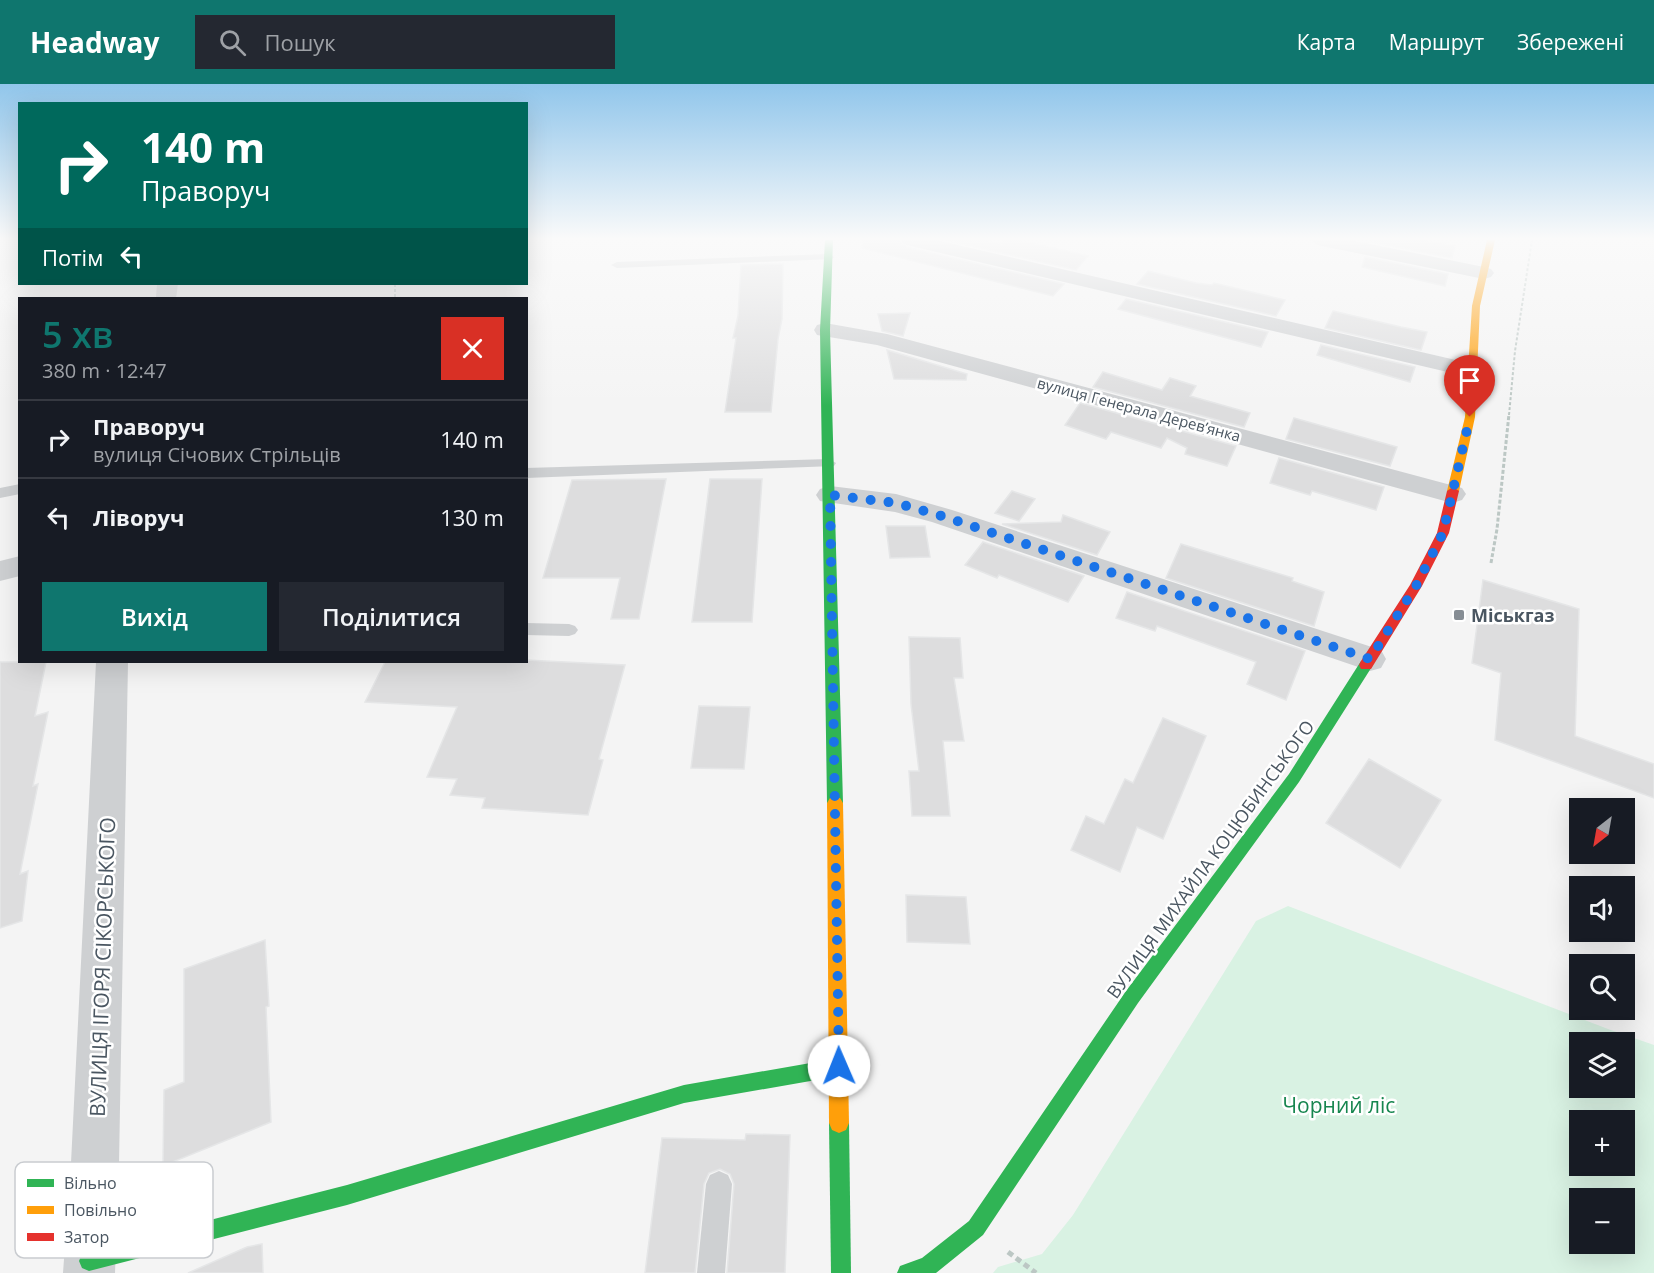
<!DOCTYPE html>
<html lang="uk">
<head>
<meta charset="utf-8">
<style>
	:root { --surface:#171b24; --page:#242831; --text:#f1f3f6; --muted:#9ea1a6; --line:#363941; --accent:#0f766e }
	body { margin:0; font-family:"Open Sans",sans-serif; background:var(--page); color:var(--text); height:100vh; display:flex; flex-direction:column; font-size:22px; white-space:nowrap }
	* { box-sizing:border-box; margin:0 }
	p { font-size:20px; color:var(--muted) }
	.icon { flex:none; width:33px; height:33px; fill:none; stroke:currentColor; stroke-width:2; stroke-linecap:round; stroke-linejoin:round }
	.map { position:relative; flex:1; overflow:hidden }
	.drawer { position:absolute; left:18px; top:213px; width:510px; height:366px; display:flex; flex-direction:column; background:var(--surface); border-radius:0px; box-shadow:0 6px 24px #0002 }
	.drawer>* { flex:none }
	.guide { position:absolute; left:18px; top:18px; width:510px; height:183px; border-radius:0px; box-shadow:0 6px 24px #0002; background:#00695c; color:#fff; overflow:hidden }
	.needle { width:39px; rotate:211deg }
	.buttons { position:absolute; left:1569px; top:714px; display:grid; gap:12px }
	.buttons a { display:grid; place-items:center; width:66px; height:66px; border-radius:0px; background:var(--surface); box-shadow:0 6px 24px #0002; font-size:30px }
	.pin { position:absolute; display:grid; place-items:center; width:51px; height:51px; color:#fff; margin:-62px -26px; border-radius:50% 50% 50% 0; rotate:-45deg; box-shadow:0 0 6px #0007 }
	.pin .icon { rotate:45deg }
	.me { position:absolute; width:66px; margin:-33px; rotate:359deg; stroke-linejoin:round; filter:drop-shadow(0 0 4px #0008) }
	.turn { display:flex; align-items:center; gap:21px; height:126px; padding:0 24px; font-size:27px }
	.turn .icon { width:78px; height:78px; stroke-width:2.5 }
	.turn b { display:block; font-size:42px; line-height:51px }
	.then { display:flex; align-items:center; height:57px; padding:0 24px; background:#0003; gap:12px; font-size:22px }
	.round { display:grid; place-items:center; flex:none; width:63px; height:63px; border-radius:0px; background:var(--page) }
	.overview { display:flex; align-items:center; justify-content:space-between; height:102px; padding:0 24px }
	h1 { font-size:36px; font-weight:600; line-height:45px; color:var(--accent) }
	.cta { display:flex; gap:12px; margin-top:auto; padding:12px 24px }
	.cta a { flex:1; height:69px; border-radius:0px; background:var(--accent); color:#fff; font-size:24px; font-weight:600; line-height:69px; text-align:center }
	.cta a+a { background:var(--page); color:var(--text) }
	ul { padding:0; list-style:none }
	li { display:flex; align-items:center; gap:18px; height:78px; padding:0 24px; border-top:2px solid var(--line) }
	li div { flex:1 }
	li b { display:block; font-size:22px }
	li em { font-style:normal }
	header { display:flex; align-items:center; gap:36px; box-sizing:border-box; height:84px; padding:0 30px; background:var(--accent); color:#fff }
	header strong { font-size:28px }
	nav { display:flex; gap:33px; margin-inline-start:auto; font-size:21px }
	.search { width:420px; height:54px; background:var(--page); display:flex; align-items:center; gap:15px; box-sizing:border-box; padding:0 21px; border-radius:0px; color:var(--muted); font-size:22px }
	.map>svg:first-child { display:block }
	.green { fill:#d9f2e3; fill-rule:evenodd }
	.building { fill:#ddddde; stroke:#e5e6e7; stroke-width:1.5 }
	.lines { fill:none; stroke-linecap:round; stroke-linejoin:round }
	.path-far2 { stroke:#bcc7c4; stroke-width:2; stroke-dasharray:3 2; stroke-linecap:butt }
	.path-far1 { stroke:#bcc7c4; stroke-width:3; stroke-dasharray:4 2; stroke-linecap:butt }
	.path { stroke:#bcc7c4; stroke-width:5; stroke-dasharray:6 4; stroke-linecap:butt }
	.lane { fill:#ced0d2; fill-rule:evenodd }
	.street { fill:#ced0d2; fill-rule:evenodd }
	.fast { fill:#30b455; fill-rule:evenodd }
	.slow { fill:#ff9f0a; fill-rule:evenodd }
	.jam { fill:#e5322d; fill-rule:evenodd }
	.route { stroke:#1a73e8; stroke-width:10; stroke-dasharray:0 18 }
	.poi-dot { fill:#868d94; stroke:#fff; stroke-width:2 }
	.labels { text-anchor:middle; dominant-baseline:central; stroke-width:5; stroke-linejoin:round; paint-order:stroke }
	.far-street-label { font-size:15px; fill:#4a5661; stroke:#fff }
	.poi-label { font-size:18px; font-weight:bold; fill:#4a5661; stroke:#fff; text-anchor:start }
	.street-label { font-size:18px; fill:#4a5661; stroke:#fff }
	.near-street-label { font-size:21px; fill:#4a5661; stroke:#fff }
	.near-park-label { font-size:21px; fill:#17864f; stroke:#fff }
	.key { fill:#fff; stroke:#c9ccd0; stroke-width:1.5 }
	.key-label { font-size:16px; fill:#4a5661 }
</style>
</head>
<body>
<header>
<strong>Headway</strong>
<div class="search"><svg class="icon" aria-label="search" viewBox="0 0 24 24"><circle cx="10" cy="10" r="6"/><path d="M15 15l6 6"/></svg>Пошук</div>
<nav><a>Карта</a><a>Маршрут</a><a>Збережені</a></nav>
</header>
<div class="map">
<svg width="1654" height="1189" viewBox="0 0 1654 1189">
	<rect width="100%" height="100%" fill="#f4f4f4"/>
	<!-- green -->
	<path class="green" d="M1288,822L1608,945L1654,961V1189H993L998,1183L1042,1170L1073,1131L1256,837ZM1580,958H1624V1004H1580ZM1580,1036H1624V1082H1580ZM1580,1114H1624V1160H1580Z"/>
	<!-- building -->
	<g class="building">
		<polygon points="863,156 899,156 902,161 910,164 1064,200 1053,212 862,164"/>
		<polygon points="945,156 986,156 1001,160 1005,156 1020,156 1088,172 1076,186"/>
		<polygon points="1372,156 1424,156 1455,162 1452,174 1371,158"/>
		<polygon points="1365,173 1448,190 1445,202 1362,183"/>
		<polygon points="783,180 782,235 778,255 771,328 725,328 736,254 733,254 738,232 741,181"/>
		<polygon points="1148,187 1196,199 1212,201 1214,199 1285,216 1276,232 1137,200"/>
		<polygon points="1126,215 1268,248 1261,263 1118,225"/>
		<polygon points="1333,227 1401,243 1427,248 1421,266 1325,244"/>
		<polygon points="910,229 903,252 882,247 878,230"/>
		<polygon points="1321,261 1415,283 1410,298 1317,271"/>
		<polygon points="887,266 967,290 966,296 894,295"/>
		<polygon points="1103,288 1162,306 1170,294 1196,302 1190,312 1250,329 1244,343 1093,303"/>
		<polygon points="1080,319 1236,362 1227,382 1185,370 1187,364 1167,354 1161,364 1111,348 1106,355 1065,341"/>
		<polygon points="1294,334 1397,363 1390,382 1286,355"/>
		<polygon points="1279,374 1384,403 1376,426 1312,407 1310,411 1270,399"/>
		<polygon points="666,395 639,535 611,535 620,494 543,494 572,396"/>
		<polygon points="710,395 762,395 752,538 692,538"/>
		<polygon points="1012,407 1035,415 1019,437 995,429"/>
		<polygon points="1063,431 1110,448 1097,471 1002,440 1061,438"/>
		<polygon points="886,442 925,442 930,473 890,474"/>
		<polygon points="983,458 1084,492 1068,518 999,491 997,494 965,481"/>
		<polygon points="1181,460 1293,494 1292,497 1324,508 1314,542 1166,494"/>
		<polygon points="1483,496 1579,525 1575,652 1654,680 1654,714 1495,656 1501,589 1472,579"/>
		<polygon points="1127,508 1305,567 1286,616 1247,600 1256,578 1157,542 1155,547 1116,534"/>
		<polygon points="909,553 960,554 963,594 954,594 964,657 943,657 950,732 912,732 909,687 919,687 911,620"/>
		<polygon points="526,576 625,581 599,675 603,676 588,731 482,724 485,714 450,711 457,695 427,693 457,623 365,618 385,578"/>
		<polygon points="0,578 46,578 35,632 48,628 33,702 38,700 20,790 28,787 22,837 0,844"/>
		<polygon points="699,622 750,623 744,685 691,684"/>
		<polygon points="1163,634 1206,652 1163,755 1137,743 1120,788 1071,766 1086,732 1104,740 1125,695 1133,699"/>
		<polygon points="1369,675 1441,716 1400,784 1326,739"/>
		<polygon points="906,811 966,813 970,860 907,858"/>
		<polygon points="265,856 269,922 266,923 271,1038 163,1082 164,1006 184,998 184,885"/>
		<polygon points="746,1050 790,1051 785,1189 727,1189 734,1100 730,1090 720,1085 709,1089 704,1100 695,1189 645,1189 662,1054 745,1056"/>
		<polygon points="262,1160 263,1189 188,1189 247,1163"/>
	</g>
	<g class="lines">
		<!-- path-far2 -->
		<g class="path-far2">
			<polyline points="395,200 395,214"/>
			<polyline points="1509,331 1515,267 1532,156"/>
		</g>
		<!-- path-far1 -->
		<polyline class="path-far1" points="1491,479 1497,445 1509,330"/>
		<!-- path -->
		<polyline class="path" points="1008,1168 1036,1189"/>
		<!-- lane -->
		<g class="lane">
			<polygon points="828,170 834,173 832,175 617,184 611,181 617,178"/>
			<polygon points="829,375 836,379 834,382 526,394 526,384"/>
			<polygon points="20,400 20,410 0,414 0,404"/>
			<polygon points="526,539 569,540 575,542 578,546 575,550 569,552 526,551"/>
			<polygon points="719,1087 728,1091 732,1100 725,1189 697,1189 706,1100 710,1091"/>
		</g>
		<!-- street -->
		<g class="street">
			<polygon points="901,156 936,156 1473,280 1481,282 1485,287 1481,292 1473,294 911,162 904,160"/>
			<polygon points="1312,156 1350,156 1484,183 1491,185 1494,189 1491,193 1484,195 1322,162 1315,160"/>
			<polygon points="157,200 178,200 176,214 156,214"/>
			<polygon points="825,239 887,250 1462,404 1466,410 1462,416 1452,419 877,261 817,251 814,246 817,241"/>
			<polygon points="830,402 896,410 952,426 1381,566 1386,575 1381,584 1370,587 932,438 895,428 820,417 816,411 820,405"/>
			<polygon points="20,472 20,492 0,497 0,477"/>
			<polygon points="96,578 128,578 119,1079 115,1189 63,1189 71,1079"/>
		</g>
		<!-- fast -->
		<g class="fast">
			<polygon points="825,156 833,156 830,246 843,719 840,724 835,725 830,724 827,719 820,246"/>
			<polygon points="1366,576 1373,581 1299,698 1138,919 983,1151 936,1189 897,1189 900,1182 922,1174 969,1137 1126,907 1289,690 1361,577"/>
			<polygon points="839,974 845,977 848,983 845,989 839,992 684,1019 347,1121 89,1187 82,1184 79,1177 82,1170 89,1167 347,1101 684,1001"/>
			<polygon points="839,1029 846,1032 849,1039 851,1189 831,1189 829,1039 832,1032"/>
		</g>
		<!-- slow -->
		<g class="slow">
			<polygon points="1487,156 1495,156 1480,222 1475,333 1459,407 1453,411 1447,407 1465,333 1472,222"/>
			<polygon points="835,713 840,714 843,719 849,1039 846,1046 839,1049 832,1046 829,1039 827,719 830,714"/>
		</g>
		<!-- jam -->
		<polygon class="jam" points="1453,403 1459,407 1449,449 1422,502 1371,585 1361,585 1359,581 1361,577 1410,501 1437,449 1447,407"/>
	</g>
	<!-- sky -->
	<linearGradient id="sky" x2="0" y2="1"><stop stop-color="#91c6eb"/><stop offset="0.48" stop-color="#fafafa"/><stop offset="1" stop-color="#fafafa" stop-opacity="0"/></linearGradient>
	<rect width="1654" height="322" fill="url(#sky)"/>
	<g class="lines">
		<!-- route -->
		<polyline class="route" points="839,982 830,411 896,419 942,432 1370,575 1416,502 1443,449 1470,333"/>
	</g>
	<!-- markers -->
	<rect class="poi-dot" x="1453" y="525" width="12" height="12" rx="3"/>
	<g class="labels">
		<!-- far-street labels -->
		<g class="far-street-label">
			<text transform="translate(1139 325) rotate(15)">вулиця Генерала Деревʼянка</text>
		</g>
		<!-- poi labels -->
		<g class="poi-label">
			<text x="1471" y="531">Міськгаз</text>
		</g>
		<!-- street labels -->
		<g class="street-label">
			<text transform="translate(1210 775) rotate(-54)">ВУЛИЦЯ МИХАЙЛА КОЦЮБИНСЬКОГО</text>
		</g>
		<!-- near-street labels -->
		<g class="near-street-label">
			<text transform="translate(102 883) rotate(-88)">ВУЛИЦЯ ІГОРЯ СІКОРСЬКОГО</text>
		</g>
		<!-- near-park labels -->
		<g class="near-park-label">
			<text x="1339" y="1021">Чорний ліс</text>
		</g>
	</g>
	<!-- legend -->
	<rect x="15" y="1078" width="198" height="96" rx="9" class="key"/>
	<rect x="27" y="1095" width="27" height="8" fill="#30b455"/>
	<rect x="27" y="1122" width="27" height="8" fill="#ff9f0a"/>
	<rect x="27" y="1149" width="27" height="8" fill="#e5322d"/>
	<g class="key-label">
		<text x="64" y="1105">Вільно</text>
		<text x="64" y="1132">Повільно</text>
		<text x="64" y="1159">Затор</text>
	</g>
</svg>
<div class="buttons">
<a><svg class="needle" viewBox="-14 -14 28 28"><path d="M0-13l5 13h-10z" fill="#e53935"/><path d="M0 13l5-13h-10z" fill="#9ea1a6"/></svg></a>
<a><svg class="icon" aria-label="sound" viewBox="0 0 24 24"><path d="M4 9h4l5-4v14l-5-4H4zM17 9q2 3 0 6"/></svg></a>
<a><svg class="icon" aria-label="search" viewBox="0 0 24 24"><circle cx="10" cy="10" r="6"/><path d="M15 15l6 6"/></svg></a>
<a><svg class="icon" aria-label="layers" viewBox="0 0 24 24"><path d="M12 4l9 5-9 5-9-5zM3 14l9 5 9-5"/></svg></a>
<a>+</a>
<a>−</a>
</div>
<div class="pin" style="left:1470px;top:333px;background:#d93025"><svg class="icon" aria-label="arrive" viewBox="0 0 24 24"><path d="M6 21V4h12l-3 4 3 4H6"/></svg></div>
<svg class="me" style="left:839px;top:982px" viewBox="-20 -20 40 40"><circle r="19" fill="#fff"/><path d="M0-13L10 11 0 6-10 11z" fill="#1a73e8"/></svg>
<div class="guide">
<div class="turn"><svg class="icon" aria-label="right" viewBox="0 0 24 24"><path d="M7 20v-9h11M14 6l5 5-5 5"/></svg><div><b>140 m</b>Праворуч</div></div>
<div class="then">Потім<svg class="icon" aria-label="left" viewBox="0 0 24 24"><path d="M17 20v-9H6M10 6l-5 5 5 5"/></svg></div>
</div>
<section class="drawer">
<div class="overview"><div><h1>5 хв</h1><p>380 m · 12:47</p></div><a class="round" style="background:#d93025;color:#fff"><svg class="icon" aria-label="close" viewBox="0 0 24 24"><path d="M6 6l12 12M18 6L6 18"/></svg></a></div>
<ul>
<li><svg class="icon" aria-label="right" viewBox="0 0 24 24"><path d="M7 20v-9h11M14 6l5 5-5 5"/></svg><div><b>Праворуч</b><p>вулиця Січових Стрільців</p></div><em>140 m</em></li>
<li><svg class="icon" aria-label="left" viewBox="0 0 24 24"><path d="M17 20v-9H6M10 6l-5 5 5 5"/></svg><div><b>Ліворуч</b></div><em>130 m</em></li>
</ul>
<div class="cta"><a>Вихід</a><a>Поділитися</a></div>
</section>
</div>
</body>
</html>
